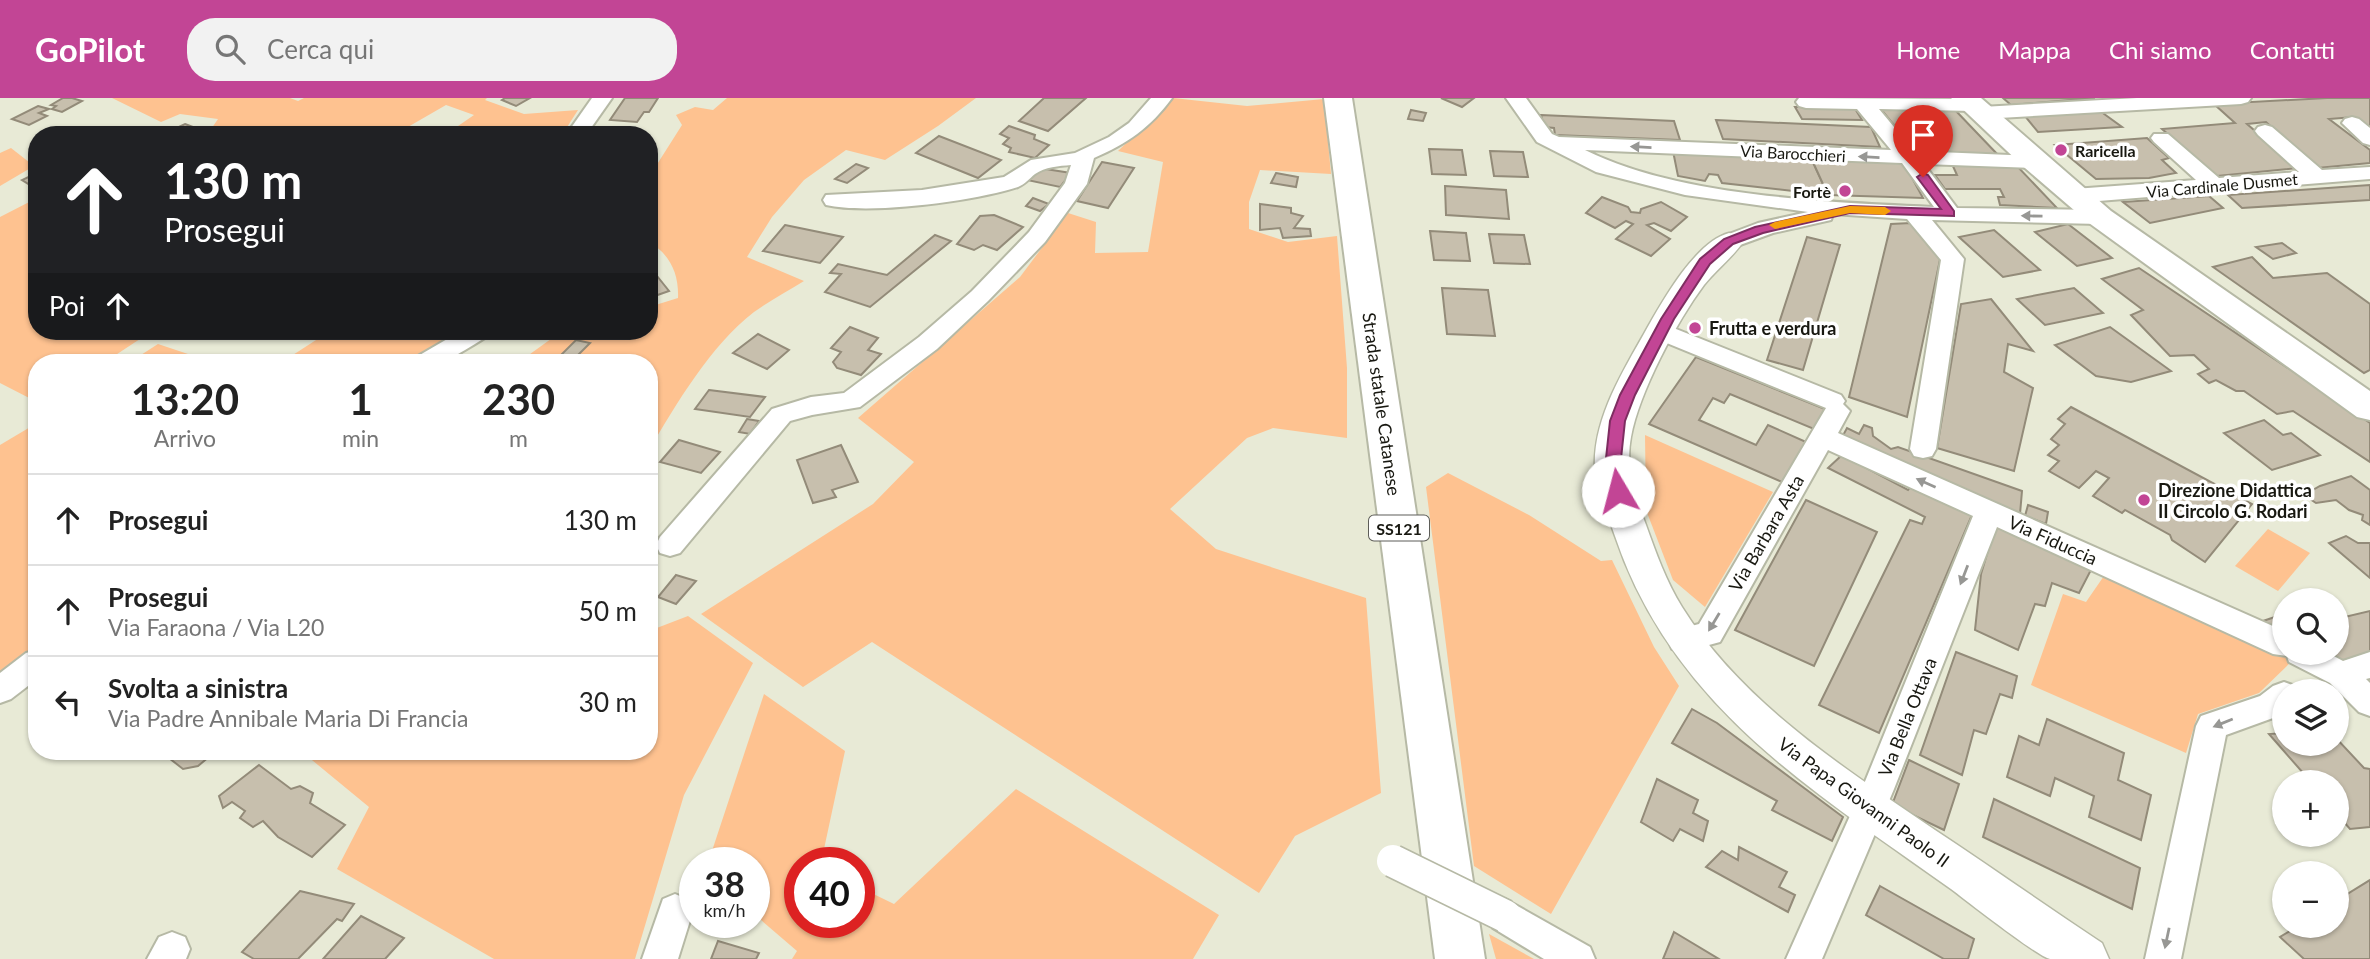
<!DOCTYPE html>
<html lang="it">
<head>
<meta charset="utf-8">
<style>
	:root { --surface:#fff; --page:#f2f2f2; --text:#222; --muted:#767676; --line:#e0e0e0; --accent:#c24595 }
	body { margin:0; font-family:Lato,sans-serif; background:var(--page); color:var(--text); height:100vh; display:flex; flex-direction:column; font-size:26px; white-space:nowrap }
	* { box-sizing:border-box; margin:0 }
	p { font-size:23px; color:var(--muted) }
	.icon { flex:none; width:38px; height:38px; fill:none; stroke:currentColor; stroke-width:2; stroke-linecap:round; stroke-linejoin:round }
	.map { position:relative; flex:1; overflow:hidden }
	.sheet { position:absolute; left:28px; top:256px; width:630px; height:406px; display:flex; flex-direction:column; background:var(--surface); border-radius:28px; box-shadow:0 2px 5px #0004 }
	.sheet>* { flex:none }
	.banner { position:absolute; left:28px; top:28px; width:630px; height:214px; border-radius:28px; box-shadow:0 2px 5px #0004; background:#202124; color:#fff; overflow:hidden }
	.buttons { position:absolute; left:2272px; top:490px; display:grid; gap:14px }
	.buttons a { display:grid; place-items:center; width:77px; height:77px; border-radius:50%; background:var(--surface); box-shadow:0 2px 5px #0004; font-size:35px }
	.speed { position:absolute; left:679px; top:749px; display:flex; gap:14px; font-size:35px; font-weight:700; text-align:center }
	.speed>* { display:grid; place-content:center; width:91px; height:91px; border-radius:50%; background:var(--surface); box-shadow:0 2px 5px #0004; line-height:1 }
	.speed small { font-size:18px; font-weight:400 }
	.speed .limit { border:10px solid #d22; background:#fff; color:#111 }
	.pin { position:absolute; display:grid; place-items:center; width:60px; height:60px; color:#fff; margin:-72px -30px; border-radius:50% 50% 50% 0; rotate:-45deg; box-shadow:0 0 7px #0007 }
	.pin .icon { rotate:45deg }
	.me { position:absolute; width:77px; margin:-38px; rotate:352deg; stroke-linejoin:round; filter:drop-shadow(0 0 5px #0008) }
	.turn { display:flex; align-items:center; gap:24px; height:147px; padding:0 21px; font-size:32px }
	.turn .icon { width:91px; height:91px; stroke-width:2.5 }
	.turn b { display:block; font-size:49px; line-height:60px }
	.then { display:flex; align-items:center; height:66px; padding:0 21px; background:#0003; gap:14px; font-size:26px }
	.eta { display:flex; justify-content:space-evenly; align-items:center; height:119px; text-align:center }
	.eta b { font-size:42px; font-weight:700; line-height:49px }
	ul { padding:0; list-style:none }
	li { display:flex; align-items:center; gap:21px; height:91px; padding:0 21px; border-top:2px solid var(--line) }
	li div { flex:1 }
	li b { display:block; font-size:26px }
	li em { font-style:normal }
	header { display:flex; align-items:center; gap:42px; box-sizing:border-box; height:98px; padding:0 35px; background:var(--accent); color:#fff }
	header strong { font-size:33px }
	nav { display:flex; gap:38px; margin-inline-start:auto; font-size:24px }
	.search { width:490px; height:63px; background:var(--page); display:flex; align-items:center; gap:18px; box-sizing:border-box; padding:0 24px; border-radius:28px; color:var(--muted); font-size:26px }
	.map>svg:first-child { display:block }
	.green { fill:#fec290 }
	.building { fill:#c7bfad; stroke:#938b79; stroke-width:2 }
	.lines { fill:none; stroke-linecap:round; stroke-linejoin:round }
	.minor-casing { stroke:#b6b9a5; stroke-width:4 }
	.tertiary-casing { stroke:#b6b9a5; stroke-width:3 }
	.secondary-casing { stroke:#b6b9a5; stroke-width:4 }
	.primary-casing { stroke:#b6b9a5; stroke-width:4 }
	.minor { fill:#fff; fill-rule:evenodd }
	.tertiary { fill:#fff; fill-rule:evenodd }
	.secondary { fill:#fff; fill-rule:evenodd }
	.primary { fill:#fff; fill-rule:evenodd }
	.minor-bridge-casing { stroke:#b6b9a5; stroke-width:35; stroke-linecap:butt }
	.minor-bridge { stroke:#fff; stroke-width:32 }
	.oneway { fill:#979794 }
	.route { fill:#c24595; stroke:#7e2d61; stroke-width:2 }
	.slow { fill:#f59e0b }
	.poi-dot { fill:#c24595; stroke:#fff; stroke-width:2.5 }
	.labels { text-anchor:middle; dominant-baseline:central; stroke-width:7; stroke-linejoin:round; paint-order:stroke }
	.far-poi-label { font-size:16px; font-weight:bold; fill:#181811; stroke:#fff; text-anchor:start }
	.far-street-label { font-size:16px; fill:#181811; stroke:#fff }
	.shield { fill:#fff; stroke:#5d5d58; stroke-width:2 }
	.shield-label { font-size:16px; font-weight:bold; fill:#181811 }
	.poi-label { font-size:18px; font-weight:bold; fill:#181811; stroke:#fff; text-anchor:start }
	.street-label { font-size:18px; fill:#181811; stroke:#fff }
</style>
</head>
<body>
<header>
<strong>GoPilot</strong>
<div class="search"><svg class="icon" aria-label="search" viewBox="0 0 24 24"><circle cx="10" cy="10" r="6"/><path d="M15 15l6 6"/></svg>Cerca qui</div>
<nav><a>Home</a><a>Mappa</a><a>Chi siamo</a><a>Contatti</a></nav>
</header>
<div class="map">
<svg width="2370" height="861" viewBox="0 0 2370 861">
	<rect width="100%" height="100%" fill="#e8ead6"/>
	<!-- green -->
	<g class="green">
		<polygon points="112,0 290,0 298,3 304,0 487,0 485,2 524,16 578,12 562,37 445,37 474,17 446,7 394,37 207,37 218,21 180,16 161,24"/>
		<path d="M727,0H976L938,28L885,62L846,52L804,82L772,119L747,159L804,183C788,193 769,203 754,214C711,247 676,306 649,352V264H519L562,233H649V209L678,200C679,176 670,156 649,144V79L682,27L676,17L695,9L713,12Z"/>
		<polygon points="1173,0 1247,8 1324,1 1331,76 1260,72 1249,104 1249,131 1288,144 1337,138 1347,270 1347,340 1273,330 1247,340 1170,411 1216,451 1366,500 1381,695 1295,738 1259,795 872,544 803,589 701,516 873,406 914,364 858,320 1020,179 1068,115 1096,124 1095,155 1148,154 1163,64 1118,53"/>
		<polygon points="11,50 34,68 0,88 0,55"/>
		<polygon points="37,100 37,233 133,233 143,239 105,264 37,264 37,304 0,285 0,119"/>
		<polygon points="330,233 457,233 414,264 282,264"/>
		<polygon points="158,246 212,264 130,264"/>
		<polygon points="37,325 37,550 0,577 0,347"/>
		<polygon points="1645,337 1773,394 1705,509 1673,482 1646,412"/>
		<polygon points="1448,375 1529,417 1601,463 1612,462 1654,549 1679,588 1551,816 1474,768 1426,389"/>
		<polygon points="2268,431 2310,455 2278,493 2235,468"/>
		<polygon points="2106,475 2292,563 2259,595 2198,616 2186,655 2031,587 2063,496 2086,504"/>
		<polygon points="688,518 753,565 684,697 635,861 494,861 337,771 369,709 301,653 649,653 649,533"/>
		<polygon points="764,596 845,653 821,765 800,765 800,824 859,824 859,789 894,806 1016,691 1219,817 1193,861 792,861 797,853 754,816 754,765 708,765"/>
		<polygon points="1489,836 1534,861 1496,861"/>
	</g>
	<!-- building -->
	<g class="building">
		<polygon points="63,0 72,0 82,3 62,14 52,11 56,8 51,7"/>
		<polygon points="505,0 530,0 516,8 502,2"/>
		<polygon points="625,0 658,0 649,14 644,14 637,24 610,22"/>
		<polygon points="1044,0 1086,0 1048,33 1019,23"/>
		<polygon points="1441,0 1474,0 1462,9"/>
		<polygon points="2003,0 2095,0 2011,7"/>
		<polygon points="2327,0 2370,0 2370,31 2354,19 2329,21 2370,52 2370,65 2317,70 2266,24 2247,26 2298,70 2217,78 2162,31 2235,25 2214,6"/>
		<polygon points="38,8 49,11 39,15 47,18 29,27 12,21"/>
		<polygon points="1795,9 1854,9 1862,22 1802,21"/>
		<polygon points="1879,9 1956,13 1999,58 1916,54"/>
		<polygon points="1411,12 1426,15 1423,23 1408,21"/>
		<polygon points="2100,13 2122,29 2038,34 2024,17"/>
		<polygon points="1541,17 1674,23 1680,42 1555,37 1554,30 1544,29"/>
		<polygon points="1716,22 1871,29 1880,49 1723,41"/>
		<polygon points="185,26 198,31 187,37 172,32"/>
		<polygon points="1009,28 1035,37 1034,41 1049,47 1035,60 1009,54 1011,50 1003,46 1009,40 1000,36"/>
		<polygon points="939,38 1001,62 978,80 916,55"/>
		<polygon points="2147,40 2169,60 2162,62 2176,75 2149,80 2096,81 2055,47"/>
		<polygon points="1429,51 1462,52 1466,77 1432,76"/>
		<polygon points="1490,53 1523,54 1528,79 1494,78"/>
		<polygon points="1673,53 1812,62 1828,97 1722,85 1718,77 1709,76 1705,83 1678,78"/>
		<polygon points="1812,62 1904,65 1923,100 1828,97"/>
		<polygon points="1102,64 1134,70 1108,110 1077,103"/>
		<polygon points="856,66 868,70 847,85 835,81"/>
		<polygon points="1952,66 2017,68 2057,110 2000,107 1998,99 2004,99 2000,91 1945,91 1935,77 1957,77"/>
		<polygon points="1039,70 1071,75 1060,89 1027,82"/>
		<polygon points="37,75 35,90 22,82"/>
		<polygon points="1276,75 1298,79 1296,89 1271,85"/>
		<polygon points="2370,87 2370,102 2242,110 2228,97"/>
		<polygon points="1445,88 1506,92 1509,121 1446,117"/>
		<polygon points="2209,98 2223,110 2150,125 2123,104"/>
		<polygon points="1602,99 1628,109 1631,114 1640,115 1641,111 1661,104 1687,119 1671,133 1654,125 1647,127 1670,141 1651,158 1616,141 1633,126 1626,123 1615,130 1586,115"/>
		<polygon points="1033,100 1049,106 1040,113 1026,108"/>
		<polygon points="1260,106 1291,110 1291,115 1303,118 1294,130 1310,131 1311,138 1283,140 1280,130 1260,132"/>
		<polygon points="994,117 1023,129 997,152 983,147 974,152 957,146 980,118"/>
		<polygon points="1911,125 1941,157 1907,319 1849,299 1891,126"/>
		<polygon points="2068,126 2112,160 2077,168 2035,134"/>
		<polygon points="785,127 843,139 820,165 763,153"/>
		<polygon points="1994,132 2040,172 2003,179 1959,139"/>
		<polygon points="1430,133 1466,135 1470,163 1434,162"/>
		<polygon points="1489,136 1524,137 1530,166 1494,165"/>
		<polygon points="935,137 951,143 870,209 825,194 841,176 830,175 838,166 887,177"/>
		<polygon points="1807,139 1840,147 1803,272 1767,262"/>
		<polygon points="2282,145 2296,155 2273,161 2256,149"/>
		<polygon points="2252,159 2273,180 2327,175 2370,206 2370,272 2364,275 2213,169"/>
		<polygon points="649,168 669,193 649,200"/>
		<polygon points="2139,170 2370,325 2370,364 2293,313 2277,316 2244,293 2236,293 2216,282 2209,285 2198,276 2209,271 2194,257 2170,258 2131,217 2143,212 2102,181"/>
		<polygon points="1442,190 1488,192 1495,238 1447,236"/>
		<polygon points="2074,190 2103,215 2045,227 2017,201"/>
		<polygon points="1991,201 2033,253 2008,246 2004,274 2033,290 2014,373 1937,350 1961,206"/>
		<polygon points="850,229 878,240 868,252 881,256 861,277 837,270 833,264 841,254 831,250"/>
		<polygon points="2110,229 2171,273 2131,284 2096,278 2055,247"/>
		<polygon points="758,236 789,252 767,271 733,255"/>
		<polygon points="576,242 590,245 571,264 554,264"/>
		<polygon points="1696,259 1825,311 1814,331 1730,296 1724,305 1713,300 1699,322 1756,347 1768,327 1806,344 1782,384 1649,326"/>
		<polygon points="709,292 765,299 750,319 695,311"/>
		<polygon points="2071,309 2252,406 2205,464 2172,442 2170,437 2125,412 2122,415 2093,398 2109,380 2096,373 2079,390 2049,373 2059,363 2048,357 2059,347 2051,341 2065,326 2058,321"/>
		<polygon points="747,321 759,323 750,336 739,334"/>
		<polygon points="2264,322 2283,337 2291,335 2320,357 2272,372 2224,335"/>
		<polygon points="1864,327 1872,330 1873,338 1891,351 1898,349 2022,393 2020,416 1840,343 1847,330 1859,336"/>
		<polygon points="679,342 720,354 701,375 660,364"/>
		<polygon points="841,347 858,384 832,392 836,399 813,405 797,362"/>
		<polygon points="1842,357 1908,392 1914,384 1972,417 1879,635 1819,607 1910,422 1922,426 1925,419 1828,370"/>
		<polygon points="2351,378 2370,392 2370,427 2362,422 2363,417 2349,412 2336,402 2316,405 2304,397 2320,388"/>
		<polygon points="1806,402 1877,434 1814,568 1735,532"/>
		<polygon points="2028,407 2048,414 2046,426 2025,418"/>
		<polygon points="1996,426 2093,468 2079,495 2052,485 2045,508 2035,506 2018,552 1975,532 1981,476"/>
		<polygon points="2346,438 2358,445 2370,445 2370,480 2329,445"/>
		<polygon points="676,477 696,483 676,506 658,499"/>
		<polygon points="2370,513 2370,558 2344,566 2321,555 2336,555 2336,521"/>
		<polygon points="2284,516 2284,538 2257,525"/>
		<polygon points="1956,554 2017,578 2012,600 2000,596 1986,636 1974,632 1962,677 1920,657"/>
		<polygon points="1692,611 1717,625 1843,719 1832,743 1772,712 1777,703 1672,645"/>
		<polygon points="2047,621 2124,655 2118,682 2151,697 2141,742 2089,719 2094,698 2055,680 2050,698 2007,679 2019,638 2039,647"/>
		<polygon points="2284,635 2284,646 2336,646 2336,640 2364,670 2370,671 2370,729 2350,731 2336,715 2336,684 2311,684 2269,636"/>
		<polygon points="160,653 216,653 198,668 183,671"/>
		<polygon points="1909,662 1959,686 1944,732 1892,707"/>
		<polygon points="259,667 291,691 300,688 313,695 310,705 345,727 312,759 278,739 263,723 253,729 240,720 245,713 232,704 223,710 219,698"/>
		<polygon points="1657,681 1698,702 1693,715 1708,723 1703,743 1680,731 1673,743 1641,724"/>
		<polygon points="1994,701 2140,770 2132,811 1983,739"/>
		<polygon points="1739,749 1787,774 1779,789 1795,797 1788,814 1706,769 1722,753 1738,762"/>
		<polygon points="2370,782 2370,861 2304,861 2280,839 2298,828 2336,828 2336,803"/>
		<polygon points="1880,788 1974,841 1968,861 1944,861 1866,817"/>
		<polygon points="300,793 354,806 342,823 337,821 298,861 254,861 242,854"/>
		<polygon points="361,818 404,840 385,861 323,861"/>
		<polygon points="1674,834 1719,861 1663,861"/>
		<polygon points="718,843 759,855 756,861 711,861"/>
	</g>
	<g class="lines">
		<!-- minor casing -->
		<g class="minor-casing">
			<g id="minor">
				<polygon points="592,0 612,0 586,37 566,37"/>
				<path d="M1151,0H1172C1151,29 1127,46 1094,60L1087,86L1045,144L988,203L937,251L860,309L812,317L790,323L680,455L670,458L660,455L656,447L660,439L772,311L811,299L844,295L919,239L972,193L1029,134L1065,85L1071,67C1059,68 1045,69 1035,76C1029,81 1025,86 1018,89C975,103 870,117 826,107L823,102L826,97L922,92L1004,79L1031,62L1075,55L1109,39L1129,25Z"/>
				<path d="M1506,0H1526L1552,36L1559,39L1891,52L1857,11L1806,10L1799,8L1796,4L1799,0L1973,1L1980,3L1982,9L2137,0H2251L2248,4L2241,6L1982,21L1975,19L1973,13L1879,11L1914,53L2035,58L2042,60L2046,64L2042,68L2035,70L1924,66L1957,110L2100,112L2108,114L2111,119L2108,124L2100,126L1932,122L1964,161L1936,351L1932,358L1923,360L1914,358L1910,351L1941,162L1907,121L1833,116L1831,122L1773,135L1729,151L1721,149L1718,144L1721,139L1758,125L1808,114L1685,97L1596,74L1537,44ZM1585,52L1902,65L1934,109C1828,104 1679,99 1585,52Z"/>
				<polygon points="2352,19 2359,21 2370,30 2370,47 2363,45 2342,25 2345,21"/>
				<polygon points="2265,27 2272,29 2322,72 2370,69 2370,81 2074,105 2066,103 2063,98 2066,93 2074,91 2196,82 2154,44 2151,40 2154,36 2168,36 2219,80 2299,74 2258,37 2255,33 2258,29"/>
				<polygon points="1661,225 1841,297 1845,303 1843,306 1850,313 1838,335 2284,533 2284,555 2328,555 2343,563 2370,554 2370,580 2366,581 2370,585 2370,618 2359,614 2330,585 2289,564 2287,558 2273,556 1997,429 1894,691 1822,861 1786,861 1862,691 1973,418 1828,352 1720,544 1683,554 1672,551 1668,542 1672,533 1699,526 1826,310 1652,239 1649,233 1652,227"/>
				<path d="M461,233H494C493,236 447,263 443,264C434,266 423,264 415,264L418,258Z"/>
				<polygon points="37,552 37,581 11,601 0,605 0,575 26,555"/>
				<polygon points="2284,584 2295,588 2298,593 2284,593 2284,616 2226,637 2181,861 2145,861 2196,628 2201,618 2260,598 2273,588"/>
				<polygon points="675,796 687,801 693,813 678,861 642,861 663,801"/>
				<polygon points="1505,801 1590,849 1595,861 1544,861 1493,830 1487,818 1493,806"/>
				<polygon points="172,834 185,839 190,851 186,861 147,861 159,839"/>
			</g>
		</g>
		<!-- tertiary casing -->
		<g class="tertiary-casing">
			<path id="tertiary" d="M1729,135L1739,138L1743,144C1732,160 1716,172 1704,187C1677,223 1639,295 1631,339C1625,371 1635,398 1646,427C1656,455 1666,483 1682,509C1742,605 1844,670 1935,732C1991,769 2046,808 2102,845L2109,861C2090,861 2068,861 2050,861C2038,859 1967,803 1951,791C1812,692 1672,608 1615,438C1608,417 1597,394 1595,372C1592,323 1622,275 1645,234C1662,204 1695,144 1729,135Z"/>
		</g>
		<!-- secondary casing -->
		<g class="secondary-casing">
			<polygon id="secondary" points="1951,0 1981,0 2111,113 2370,293 2370,322 2357,319 2089,125 2025,70"/>
		</g>
		<!-- primary casing -->
		<g class="primary-casing">
			<polygon id="primary" points="1324,0 1352,0 1485,861 1435,861"/>
		</g>
		<!-- minor -->
		<use href="#minor" class="minor"/>
		<!-- tertiary -->
		<use href="#tertiary" class="tertiary"/>
		<!-- secondary -->
		<use href="#secondary" class="secondary"/>
		<!-- primary -->
		<use href="#primary" class="primary"/>
		<!-- minor-bridge casing -->
		<g class="minor-bridge-casing">
			<polyline id="minor-bridge" points="1393,763 1505,818"/>
		</g>
		<!-- minor-bridge -->
		<use href="#minor-bridge" class="minor-bridge"/>
	</g>
	<!-- one-way arrows -->
	<defs><path id="oneway-solid" d="M-6-.8H1V-3.2L6.5 0L1 3.2V.8H-6Z" transform="scale(1.75)"/></defs>
	<g class="oneway">
		<use href="#oneway-solid" transform="translate(1641 49) rotate(-177)"/>
		<use href="#oneway-solid" transform="translate(1869 59) rotate(-177)"/>
		<use href="#oneway-solid" transform="translate(2032 118) rotate(-179)"/>
		<use href="#oneway-solid" transform="translate(1926 385) rotate(-156)"/>
		<use href="#oneway-solid" transform="translate(1964 477) rotate(111)"/>
		<use href="#oneway-solid" transform="translate(1714 524) rotate(121)"/>
		<use href="#oneway-solid" transform="translate(2223 625) rotate(158)"/>
		<use href="#oneway-solid" transform="translate(2167 840) rotate(102)"/>
	</g>
	<!-- route -->
	<polygon class="route" points="1923,75 1928,77 1954,113 1954,118 1850,115 1763,135 1733,146 1710,166 1674,221 1635,297 1625,323 1620,370 1626,393 1618,399 1613,397 1605,370 1610,323 1620,297 1661,221 1700,161 1724,141 1755,129 1850,108 1941,111 1917,79"/>
	<!-- slow -->
	<polygon class="slow" points="1850,108 1885,109 1891,113 1885,117 1850,115 1775,131 1769,127 1775,124"/>
	<!-- markers -->
	<g class="poi-dot">
		<circle cx="2061" cy="52" r="7"/>
		<circle cx="1845" cy="93" r="7"/>
		<circle cx="1695" cy="230" r="7"/>
		<circle cx="2144" cy="402" r="7"/>
	</g>
	<g class="labels">
		<!-- far-poi labels -->
		<g class="far-poi-label">
			<text x="2075" y="52">Raricella</text>
			<text x="1831" y="93" text-anchor="end">Fortè</text>
		</g>
		<!-- far-street labels -->
		<g class="far-street-label">
			<text transform="translate(1793 55) rotate(3)">Via Barocchieri</text>
			<text transform="translate(2222 87) rotate(-5)">Via Cardinale Dusmet</text>
		</g>
		<!-- shield labels -->
		<rect class="shield" x="1369" y="417.5" width="60" height="25" rx="5"/>
		<g class="shield-label">
			<text x="1399" y="430">SS121</text>
		</g>
		<!-- poi labels -->
		<g class="poi-label">
			<text x="1709" y="230">Frutta e verdura</text>
			<text x="2158" y="392">Direzione Didattica<tspan x="2158" dy="21">II Circolo G. Rodari</tspan></text>
		</g>
		<!-- street labels -->
		<g class="street-label">
			<text transform="translate(1382 306) rotate(82)">Strada statale Catanese</text>
			<text transform="translate(1766 435) rotate(-60)">Via Barbara Asta</text>
			<text transform="translate(2053 442) rotate(24)">Via Fiduccia</text>
			<text transform="translate(1907 619) rotate(-68)">Via Bella Ottava</text>
			<text transform="translate(1864 704) rotate(36)">Via Papa Giovanni Paolo II</text>
		</g>
	</g>
</svg>
<div class="buttons">
<a><svg class="icon" aria-label="search" viewBox="0 0 24 24"><circle cx="10" cy="10" r="6"/><path d="M15 15l6 6"/></svg></a>
<a><svg class="icon" aria-label="layers" viewBox="0 0 24 24"><path d="M12 4l9 5-9 5-9-5zM3 14l9 5 9-5"/></svg></a>
<a>+</a>
<a>−</a>
</div>
<div class="speed"><div>38<small>km/h</small></div><div class="limit">40</div></div>
<div class="pin" style="left:1923px;top:79px;background:#d93025"><svg class="icon" aria-label="arrive" viewBox="0 0 24 24"><path d="M6 21V4h12l-3 4 3 4H6"/></svg></div>
<svg class="me" style="left:1618px;top:393px" viewBox="-20 -20 40 40"><circle r="19" fill="#fff"/><path d="M0-13L10 11 0 6-10 11z" fill="#c24595"/></svg>
<div class="banner">
<div class="turn"><svg class="icon" aria-label="ahead" viewBox="0 0 24 24"><path d="M12 20V5M6 11l6-6 6 6"/></svg><div><b>130 m</b>Prosegui</div></div>
<div class="then">Poi<svg class="icon" aria-label="ahead" viewBox="0 0 24 24"><path d="M12 20V5M6 11l6-6 6 6"/></svg></div>
</div>
<section class="sheet">
<div class="eta">
<div><b>13:20</b><p>Arrivo</p></div>
<div><b>1</b><p>min</p></div>
<div><b>230</b><p>m</p></div>
</div>
<ul>
<li><svg class="icon" aria-label="ahead" viewBox="0 0 24 24"><path d="M12 20V5M6 11l6-6 6 6"/></svg><div><b>Prosegui</b></div><em>130 m</em></li>
<li><svg class="icon" aria-label="ahead" viewBox="0 0 24 24"><path d="M12 20V5M6 11l6-6 6 6"/></svg><div><b>Prosegui</b><p>Via Faraona / Via L20</p></div><em>50 m</em></li>
<li><svg class="icon" aria-label="left" viewBox="0 0 24 24"><path d="M17 20v-9H6M10 6l-5 5 5 5"/></svg><div><b>Svolta a sinistra</b><p>Via Padre Annibale Maria Di Francia</p></div><em>30 m</em></li>
</ul>
</section>
</div>
</body>
</html>
